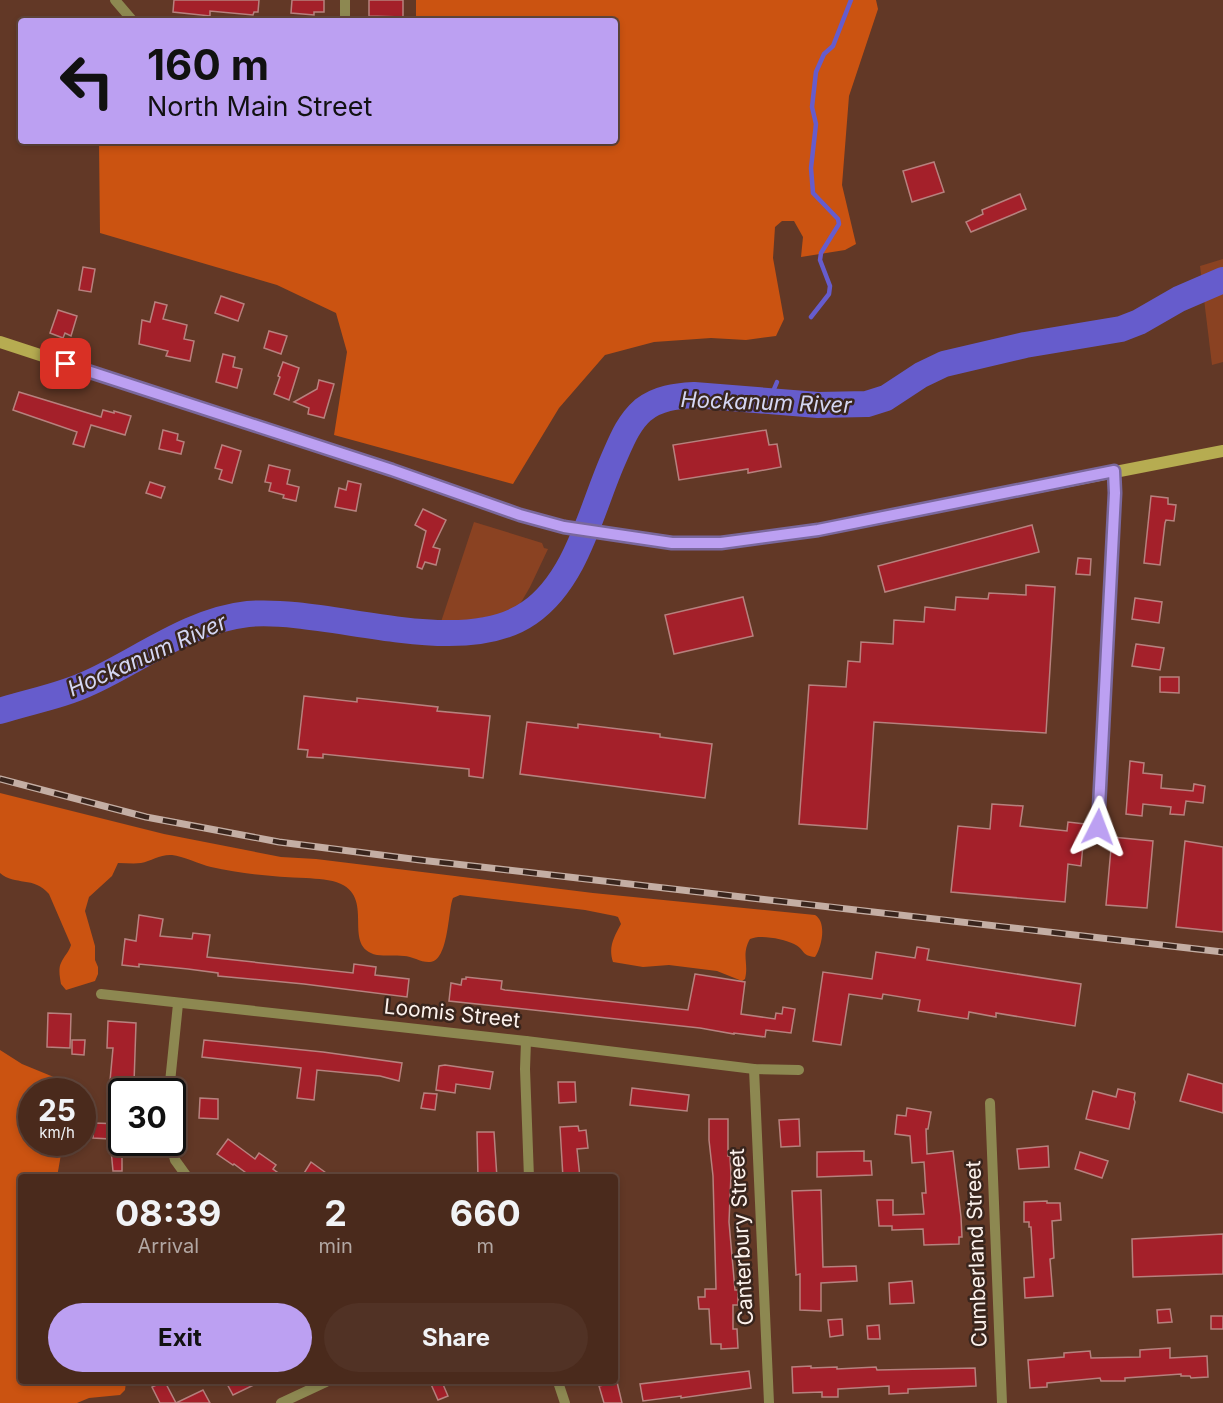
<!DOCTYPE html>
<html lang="en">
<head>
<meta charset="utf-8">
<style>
	:root { --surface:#4a2a1c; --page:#513225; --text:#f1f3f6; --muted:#b2a7a3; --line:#61463b; --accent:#bca0f2 }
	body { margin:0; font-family:Inter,sans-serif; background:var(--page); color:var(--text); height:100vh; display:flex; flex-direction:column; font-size:22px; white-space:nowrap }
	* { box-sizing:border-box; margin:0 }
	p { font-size:20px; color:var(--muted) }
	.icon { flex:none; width:33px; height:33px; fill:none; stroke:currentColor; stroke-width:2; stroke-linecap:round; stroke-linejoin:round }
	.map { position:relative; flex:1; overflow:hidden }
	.side { position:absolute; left:18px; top:1174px; width:600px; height:210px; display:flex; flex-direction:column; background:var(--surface); border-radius:6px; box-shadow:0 3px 9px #0003,0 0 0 2px var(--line) }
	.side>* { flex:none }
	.hud { position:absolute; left:18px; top:18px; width:600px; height:126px; border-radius:6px; box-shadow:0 3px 9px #0003,0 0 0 2px var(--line); background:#bca0f2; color:#111; overflow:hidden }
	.speed { position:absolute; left:18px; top:1078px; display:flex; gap:12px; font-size:30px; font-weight:700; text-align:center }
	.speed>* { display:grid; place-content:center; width:78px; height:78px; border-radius:50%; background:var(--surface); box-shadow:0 3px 9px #0003,0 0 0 2px var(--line); line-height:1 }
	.speed small { font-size:15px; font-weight:400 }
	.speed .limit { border:3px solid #111; border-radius:9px; background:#fff; color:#111 }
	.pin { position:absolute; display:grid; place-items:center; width:51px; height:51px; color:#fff; margin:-26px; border-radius:12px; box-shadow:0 3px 9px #0006 }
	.me { position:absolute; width:66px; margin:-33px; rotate:3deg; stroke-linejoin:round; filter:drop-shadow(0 0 4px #0008) }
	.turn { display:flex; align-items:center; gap:21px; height:126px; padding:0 30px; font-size:27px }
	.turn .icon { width:78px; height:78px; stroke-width:2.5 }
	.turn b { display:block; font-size:42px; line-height:51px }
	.eta { display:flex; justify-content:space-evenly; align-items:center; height:102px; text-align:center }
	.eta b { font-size:36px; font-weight:700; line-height:42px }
	.button { display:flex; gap:12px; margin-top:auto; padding:12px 30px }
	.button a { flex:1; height:69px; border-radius:36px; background:var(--accent); color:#111; font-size:24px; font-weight:700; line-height:69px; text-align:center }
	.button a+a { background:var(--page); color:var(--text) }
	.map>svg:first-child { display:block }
	.green { fill:#8a4222 }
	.forest { fill:#cb5311 }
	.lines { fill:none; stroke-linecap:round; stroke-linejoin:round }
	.stream { stroke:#665ccc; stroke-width:4.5 }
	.river { stroke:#665ccc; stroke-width:26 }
	.building { fill:#a4202a; stroke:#b7817e; stroke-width:1.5 }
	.street { stroke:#8d8851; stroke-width:10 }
	.secondary { stroke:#b6ac51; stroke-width:12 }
	.rail-casing { stroke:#c4aea4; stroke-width:7 }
	.rail { stroke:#39251d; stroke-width:4.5; stroke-dasharray:14; stroke-linecap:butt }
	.route-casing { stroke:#7a689d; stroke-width:15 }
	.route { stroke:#bca0f2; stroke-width:10 }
	.labels { text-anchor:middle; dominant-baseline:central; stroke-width:5; stroke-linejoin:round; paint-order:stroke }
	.street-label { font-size:21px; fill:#fcf1ec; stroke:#39251d }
	.water-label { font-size:22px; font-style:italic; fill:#d4d6f2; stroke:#39251d }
</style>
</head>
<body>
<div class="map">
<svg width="1223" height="1403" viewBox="0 0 1223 1403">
	<rect width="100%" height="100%" fill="#623826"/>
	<!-- green -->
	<g class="green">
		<polygon points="1223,259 1223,362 1212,365 1200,266"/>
		<polygon points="474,522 542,543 544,548 548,549 530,587 516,611 471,620 441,622"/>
	</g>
	<!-- forest -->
	<g class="forest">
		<polygon points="416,0 876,0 878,9 849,96 842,185 856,244 845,250 801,257 803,237 794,221 782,221 775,227 773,258 784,319 776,336 746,340 711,338 654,342 605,355 559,408 513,484 334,435 347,352 336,313 277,285 100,233 99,141 615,141 615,21 416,21"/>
		<path d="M0,793L164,834L281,857L316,859L593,893L815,915C827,922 822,947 815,957C801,956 805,949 794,944C784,939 760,934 750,939C741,955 749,963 745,979L742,981L717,971L669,965L643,967L613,962C608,947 614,937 621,924L618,917L615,916L585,910L460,895L453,898C448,909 449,961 430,962C422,963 412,956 404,956C395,955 385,956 377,955C341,947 375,900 341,884C330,879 318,879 306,878C275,877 241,874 211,867C199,864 183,856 172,855C161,854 151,861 141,863C134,864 126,863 118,863L112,876L89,897L85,911L95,946V960L98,967V974L95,981L66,990L61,984C60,978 58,969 61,963C64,956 69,952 71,945L49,894C34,876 15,886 0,873Z"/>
		<polygon points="0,1050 22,1064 61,1080 69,1092 32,1092 32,1143 63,1143 57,1177 21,1178 21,1382 126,1382 125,1390 120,1395 89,1398 77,1403 0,1403"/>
	</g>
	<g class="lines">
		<!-- stream -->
		<g class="stream">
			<polyline points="811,317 829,294 830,286 820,260 821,253 839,224 838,219 813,193 811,168 816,124 812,107 816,72 824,54 833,46 851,0"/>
			<polyline points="769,401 777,382"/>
		</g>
		<!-- river -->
		<path class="river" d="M0,711C31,701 62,696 91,682C141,659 191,620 248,614C329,607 460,661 529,613C577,580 591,510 613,460C621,442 628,423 643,410C658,398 676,396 694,395L818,405L867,404L886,398L921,375L944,364L1025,345L1121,329L1139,322L1179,299L1223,280"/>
	</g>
	<!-- building -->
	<g class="building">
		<polygon points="174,0 259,0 258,12 254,12 253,15 210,11 210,16 173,12"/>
		<polygon points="292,0 324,0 324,12 314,12 314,15 291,13"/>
		<polygon points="369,0 403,0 403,17 369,16"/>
		<polygon points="934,162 944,192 912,202 903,171"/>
		<polygon points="1020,194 1026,209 971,232 966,222 983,214 982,210"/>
		<polygon points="83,267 95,269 91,292 79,290"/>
		<polygon points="221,296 244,304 238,321 215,313"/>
		<polygon points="155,302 167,305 163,319 187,325 184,339 194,341 190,361 166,356 168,351 139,344 142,320 150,322"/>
		<polygon points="58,310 77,316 71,336 65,333 63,338 50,333"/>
		<polygon points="269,331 287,336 281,354 264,348"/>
		<polygon points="223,354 235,357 233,367 242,369 237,388 216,382"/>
		<polygon points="283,362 299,368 289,400 274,394 280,377 278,376"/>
		<polygon points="319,380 334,384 324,418 308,414 309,408 294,402 317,389"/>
		<polygon points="19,392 101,417 103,410 114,413 114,411 131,416 125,435 91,425 84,447 73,444 77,432 13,410"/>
		<polygon points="163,430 178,434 177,440 184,442 181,454 159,449"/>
		<polygon points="766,430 769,445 777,444 781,467 748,473 748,469 679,480 673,445"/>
		<polygon points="222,445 241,451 232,483 219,479 222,470 215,468"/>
		<polygon points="269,465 290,470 287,484 299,487 296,501 283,498 284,495 269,491 271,483 265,482"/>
		<polygon points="348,481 361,484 356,511 335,507 339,488 346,490"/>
		<polygon points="150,482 165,487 161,498 146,493"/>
		<polygon points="1151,496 1168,498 1168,504 1176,505 1174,521 1166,520 1165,523 1160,565 1144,563"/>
		<polygon points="423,509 446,520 433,547 440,549 436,565 425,562 422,569 417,567 426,531 415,525"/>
		<polygon points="1032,525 1039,552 885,592 878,566"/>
		<polygon points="1078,558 1091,559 1090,575 1076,574"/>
		<polygon points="1026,585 1055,587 1046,733 874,722 867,829 799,824 809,685 846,687 848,661 860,662 861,642 893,644 894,620 924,622 925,607 955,610 956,597 988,599 989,593 1026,595"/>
		<polygon points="743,597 753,636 674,654 665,615"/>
		<polygon points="1135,598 1162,602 1159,623 1132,619"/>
		<polygon points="1136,644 1164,648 1160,670 1132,666"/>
		<polygon points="1160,677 1179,677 1179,693 1160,692"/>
		<polygon points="304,696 357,702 357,698 438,707 437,711 490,716 483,778 469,776 469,769 323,754 323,758 307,757 308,750 298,749"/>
		<polygon points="527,722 578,728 578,724 660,734 660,737 712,744 705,798 520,774"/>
		<polygon points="1130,761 1144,763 1143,773 1162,775 1161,788 1193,791 1194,784 1205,786 1203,803 1186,801 1184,815 1170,814 1171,807 1143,804 1142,816 1126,814"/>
		<polygon points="992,804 1023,806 1020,826 1067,831 1068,822 1085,824 1081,866 1068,864 1065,902 951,892 958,826 990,829"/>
		<polygon points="1112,837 1153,841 1147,908 1106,905"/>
		<polygon points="1185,841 1223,847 1223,932 1176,927"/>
		<polygon points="139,915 163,919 160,936 192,939 193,933 210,935 207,957 353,973 354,964 376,967 375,975 409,979 407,997 304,984 218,976 218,973 188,969 139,964 139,967 122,965 125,939 136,941"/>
		<polygon points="917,947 929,949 927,960 1081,984 1075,1026 996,1013 996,1017 969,1012 968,1019 918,1011 920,1000 883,994 882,999 849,994 841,1045 813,1041 823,972 872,979 876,952 915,958"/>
		<polygon points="695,974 745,982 741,1014 775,1019 776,1013 782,1014 783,1007 795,1009 791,1033 766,1030 765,1037 734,1033 734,1034 700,1028 449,1001 451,983 461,985 462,979 466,979 466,977 502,981 501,989 505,990 688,1010"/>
		<polygon points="48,1013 71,1014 70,1048 47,1047"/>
		<polygon points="108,1021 136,1023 134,1083 110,1081 113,1048 107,1048"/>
		<polygon points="72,1040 85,1040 84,1055 72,1054"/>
		<polygon points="204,1040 323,1052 402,1063 399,1081 380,1076 317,1070 314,1100 297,1098 301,1068 202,1057"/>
		<polygon points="445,1065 493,1072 490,1089 456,1084 455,1093 436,1090 439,1066"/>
		<polygon points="1188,1074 1223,1084 1223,1113 1180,1101"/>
		<polygon points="558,1082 575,1082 576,1102 559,1103"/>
		<polygon points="632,1088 689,1095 687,1111 630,1105"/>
		<polygon points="1118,1089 1135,1093 1134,1099 1135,1102 1129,1129 1086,1119 1093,1091 1116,1097"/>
		<polygon points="424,1093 437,1094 435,1110 421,1108"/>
		<polygon points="200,1098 218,1099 218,1119 199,1118"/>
		<polygon points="907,1108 931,1112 928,1129 926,1129 927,1154 953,1151 961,1217 962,1237 959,1237 959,1244 924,1245 923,1229 892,1230 892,1226 879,1226 877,1200 893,1200 893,1215 924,1214 922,1193 926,1193 924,1162 912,1163 910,1136 895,1134 897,1115 906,1116"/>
		<polygon points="709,1119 728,1119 728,1156 730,1156 731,1175 729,1222 735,1290 738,1290 738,1305 733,1305 733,1329 737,1329 738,1348 721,1349 721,1344 711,1344 709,1309 699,1309 698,1297 705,1297 705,1289 716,1289 713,1176 709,1140"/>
		<polygon points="799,1119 800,1146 781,1147 779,1120"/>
		<polygon points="94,1123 122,1124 122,1143 147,1143 148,1152 122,1154 122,1171 113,1171 110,1139 93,1138"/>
		<polygon points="578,1126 579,1131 586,1130 588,1148 577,1149 580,1178 563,1178 560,1127"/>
		<polygon points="477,1132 494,1132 497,1178 478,1178"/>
		<polygon points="228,1139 255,1159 259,1153 276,1165 273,1169 285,1178 253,1178 234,1164 233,1165 217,1154"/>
		<polygon points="1048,1146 1049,1167 1019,1169 1017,1149"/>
		<polygon points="864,1151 864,1161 871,1161 872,1175 817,1177 817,1152"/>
		<polygon points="1080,1152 1108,1161 1102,1178 1075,1169"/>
		<polygon points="311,1162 333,1178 301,1178"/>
		<polygon points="821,1190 823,1267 856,1266 857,1281 821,1283 821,1311 800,1310 800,1274 796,1275 792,1191"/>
		<polygon points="1047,1201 1047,1203 1060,1203 1061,1220 1052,1221 1054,1258 1050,1259 1053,1296 1025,1298 1024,1278 1034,1277 1031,1227 1029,1227 1029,1222 1024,1222 1024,1202"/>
		<polygon points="1223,1234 1223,1274 1133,1277 1132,1239"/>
		<polygon points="912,1281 914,1303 890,1304 889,1283"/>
		<polygon points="1170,1309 1172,1322 1158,1323 1157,1310"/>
		<rect x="1211" y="1316" width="12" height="13"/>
		<polygon points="842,1319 843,1335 830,1337 828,1320"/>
		<polygon points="879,1325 880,1339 868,1339 867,1326"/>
		<polygon points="1170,1348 1170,1358 1207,1356 1208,1377 1191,1378 1190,1376 1181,1376 1181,1374 1125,1378 1125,1381 1101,1381 1100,1378 1047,1383 1047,1387 1030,1388 1028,1360 1064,1357 1064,1353 1090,1351 1091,1358 1140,1357 1140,1350"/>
		<polygon points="811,1366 811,1368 837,1367 837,1369 876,1367 877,1370 975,1368 976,1386 908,1389 908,1393 889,1394 889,1386 838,1389 838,1397 822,1397 822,1392 793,1393 792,1367"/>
		<polygon points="749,1371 751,1388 681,1398 681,1396 643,1401 640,1384"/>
		<polygon points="163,1382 165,1382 176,1403 160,1403 152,1387"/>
		<polygon points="226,1382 260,1382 233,1395"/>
		<polygon points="430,1382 442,1382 448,1396 438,1400"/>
		<polygon points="617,1382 622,1403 604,1403 599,1386"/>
		<polygon points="203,1390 210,1403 176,1403"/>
	</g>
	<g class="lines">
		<!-- street -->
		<g class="street">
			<polyline points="115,0 133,21"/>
			<polyline points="345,21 345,0"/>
			<polyline points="1098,827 1115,493 1114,471"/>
			<polyline points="101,994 526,1041 754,1069 799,1070"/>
			<polyline points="526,1041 525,1069 529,1178"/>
			<polyline points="754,1069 769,1403"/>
			<polyline points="169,1092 178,1004"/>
			<polyline points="990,1103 1002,1403"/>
			<polyline points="170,1143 175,1160 188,1178"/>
			<polyline points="558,1382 565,1403"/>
			<polyline points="281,1403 326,1382"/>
		</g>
		<!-- secondary -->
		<polyline class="secondary" points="0,342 392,470 520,515 564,527 607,534 672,543 721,543 818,530 1223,451"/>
		<!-- rail casing -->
		<g class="rail-casing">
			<polyline id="rail" points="0,779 146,817 279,842 420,860 1223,952"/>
		</g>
		<!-- rail -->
		<use href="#rail" class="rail"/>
	</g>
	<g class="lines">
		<!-- route casing -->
		<g class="route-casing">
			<polyline id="route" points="66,364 392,470 520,515 564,527 672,543 721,543 818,530 1114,471 1115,493 1098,827"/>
		</g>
		<!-- route -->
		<use href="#route" class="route"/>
	</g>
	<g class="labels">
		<!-- street labels -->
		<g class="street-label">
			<text transform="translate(452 1013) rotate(6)">Loomis Street</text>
			<text transform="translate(741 1237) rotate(-93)">Canterbury Street</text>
			<text transform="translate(976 1254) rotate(-92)">Cumberland Street</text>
		</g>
		<!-- water labels -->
		<g class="water-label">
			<text transform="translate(766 402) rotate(2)">Hockanum River</text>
			<text transform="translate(147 655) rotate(-24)">Hockanum River</text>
		</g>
	</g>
</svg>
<div class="speed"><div>25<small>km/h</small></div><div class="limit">30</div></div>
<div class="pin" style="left:66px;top:364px;background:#d93025"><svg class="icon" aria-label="arrive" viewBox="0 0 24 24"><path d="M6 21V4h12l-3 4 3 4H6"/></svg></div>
<svg class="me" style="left:1098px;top:827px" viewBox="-20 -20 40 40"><path d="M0-17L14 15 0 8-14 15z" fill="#bca0f2" stroke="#fff" stroke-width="4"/></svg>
<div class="hud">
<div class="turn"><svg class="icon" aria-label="left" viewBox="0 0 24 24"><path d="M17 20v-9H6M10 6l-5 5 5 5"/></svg><div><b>160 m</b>North Main Street</div></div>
</div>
<section class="side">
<div class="eta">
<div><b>08:39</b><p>Arrival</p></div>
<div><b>2</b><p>min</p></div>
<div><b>660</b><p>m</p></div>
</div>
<div class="button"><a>Exit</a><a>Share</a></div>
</section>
</div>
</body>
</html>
